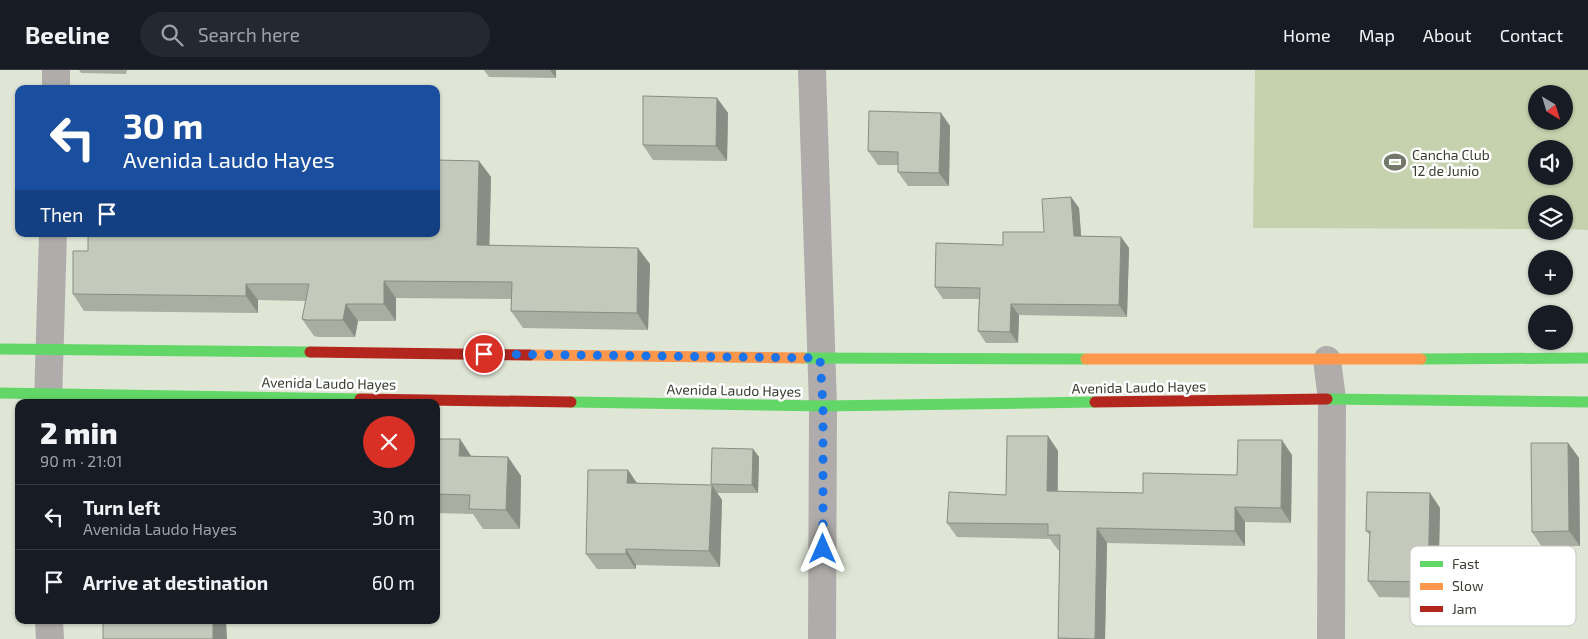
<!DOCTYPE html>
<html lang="en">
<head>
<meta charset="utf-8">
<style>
	:root { --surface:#171b24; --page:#242831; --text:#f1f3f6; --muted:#9ea1a6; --line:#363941 }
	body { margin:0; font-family:"Exo 2",sans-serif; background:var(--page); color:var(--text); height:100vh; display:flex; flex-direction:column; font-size:19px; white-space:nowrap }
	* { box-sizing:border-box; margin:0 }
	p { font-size:16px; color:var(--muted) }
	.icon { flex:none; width:28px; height:28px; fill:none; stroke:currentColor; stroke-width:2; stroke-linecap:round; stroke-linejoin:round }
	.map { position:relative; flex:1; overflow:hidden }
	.side { position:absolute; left:15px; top:329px; width:425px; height:225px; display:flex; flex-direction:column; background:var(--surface); border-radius:10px; box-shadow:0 1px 4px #0004 }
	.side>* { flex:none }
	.guide { position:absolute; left:15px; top:15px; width:425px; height:152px; border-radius:10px; box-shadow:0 1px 4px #0004; background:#1a4fa0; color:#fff; overflow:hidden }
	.needle { width:32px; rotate:142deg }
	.buttons { position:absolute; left:1528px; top:15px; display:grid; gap:10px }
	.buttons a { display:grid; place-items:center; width:45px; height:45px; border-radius:50%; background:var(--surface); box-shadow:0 1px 4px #0004; font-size:25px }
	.pin { position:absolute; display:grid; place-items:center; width:42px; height:42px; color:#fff; margin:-21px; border:2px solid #fff; border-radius:50%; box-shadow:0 1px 5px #0007 }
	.me { position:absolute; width:55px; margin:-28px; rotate:0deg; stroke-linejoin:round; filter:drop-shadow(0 0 4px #0008) }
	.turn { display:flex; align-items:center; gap:18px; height:105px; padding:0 25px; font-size:22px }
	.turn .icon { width:65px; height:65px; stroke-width:2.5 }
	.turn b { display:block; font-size:35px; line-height:42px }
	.then { display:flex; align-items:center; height:48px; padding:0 25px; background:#0003; gap:10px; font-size:19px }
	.round { display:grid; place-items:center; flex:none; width:52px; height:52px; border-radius:26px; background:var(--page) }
	.overview { display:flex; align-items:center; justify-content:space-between; height:85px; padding:0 25px }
	h1 { font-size:30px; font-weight:800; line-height:38px }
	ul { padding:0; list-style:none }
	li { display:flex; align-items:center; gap:15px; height:65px; padding:0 25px; border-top:1px solid var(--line) }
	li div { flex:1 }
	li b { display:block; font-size:19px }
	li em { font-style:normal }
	header { display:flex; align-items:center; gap:30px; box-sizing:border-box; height:70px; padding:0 25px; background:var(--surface); border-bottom:1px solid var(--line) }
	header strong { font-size:24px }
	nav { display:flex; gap:28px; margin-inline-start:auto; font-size:18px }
	.search { width:350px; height:45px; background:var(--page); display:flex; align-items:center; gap:12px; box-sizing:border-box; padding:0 18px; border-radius:28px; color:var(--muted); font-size:19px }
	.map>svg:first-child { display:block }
	.green { fill:#c6d2ae; fill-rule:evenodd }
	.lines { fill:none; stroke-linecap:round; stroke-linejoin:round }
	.street { stroke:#b0acac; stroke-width:28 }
	.fast { stroke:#63d668; stroke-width:11 }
	.slow { stroke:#ff974d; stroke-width:11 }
	.jam { stroke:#b3261e; stroke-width:11 }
	.wall { fill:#a9ada2 }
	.shaded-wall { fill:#898d84 }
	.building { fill:#c4c9bc; stroke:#898d84 }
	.route { stroke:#1a73e8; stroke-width:9; stroke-dasharray:0 16.2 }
	.labels { text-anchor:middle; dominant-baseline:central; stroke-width:5; stroke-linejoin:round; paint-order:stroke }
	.poi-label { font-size:14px; fill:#393d31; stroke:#fff; text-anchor:start }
	.street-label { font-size:14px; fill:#393d31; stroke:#fff }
	.key { fill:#fff; stroke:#c4c5c1; stroke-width:1 }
	.key-label { font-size:14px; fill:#393d31 }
</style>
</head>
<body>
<header>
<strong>Beeline</strong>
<div class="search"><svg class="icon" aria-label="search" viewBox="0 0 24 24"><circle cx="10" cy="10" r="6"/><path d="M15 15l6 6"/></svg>Search here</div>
<nav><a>Home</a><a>Map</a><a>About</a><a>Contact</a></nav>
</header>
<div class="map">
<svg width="1588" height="569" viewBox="0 0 1588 569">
	<rect width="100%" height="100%" fill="#e0e6d6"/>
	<!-- green -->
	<path class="green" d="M1255,0H1588V160L1564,159V134H1536V159L1253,158ZM1536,24H1564V51H1536ZM1536,79H1564V106H1536Z"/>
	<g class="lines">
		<!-- street -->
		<g class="street">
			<polyline points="812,0 823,336 822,569"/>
			<polyline points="56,19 56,0"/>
			<polyline points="1327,290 1332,329 1331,569"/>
			<polyline points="48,332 53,164"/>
			<polyline points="49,550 50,569"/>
		</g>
		<!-- fast -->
		<g class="fast">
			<polyline points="0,279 310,282"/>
			<polyline points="803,288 1086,289"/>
			<polyline points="1421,289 1588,288"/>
			<polyline points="0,323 360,329"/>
			<polyline points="1327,329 1588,332"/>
			<polyline points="571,332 823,336 1095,332"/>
		</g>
		<!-- slow -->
		<g class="slow">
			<polyline points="530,285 803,288"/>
			<polyline points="1086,289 1421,289"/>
		</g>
		<!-- jam -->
		<g class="jam">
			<polyline points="310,282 530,285"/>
			<polyline points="360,329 571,332"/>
			<polyline points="1095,332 1327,329"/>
		</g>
	</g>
	<!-- wall -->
	<g class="wall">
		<polygon points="79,0 127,0 126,4 81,3"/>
		<polygon points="484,0 556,0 556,8 489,7"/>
		<polygon points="717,28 728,43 727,91 653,90 643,75"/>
		<polygon points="941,43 950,56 949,116 908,116 898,102 898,95 878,95 868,81"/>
		<polygon points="479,91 491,107 489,175 650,194 648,260 523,258 511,241 511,229 396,228 396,251 358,251 355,267 319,267 314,266 302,249 306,231 258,230 258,243 84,241 73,224 88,181 436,164"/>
		<polygon points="1071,127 1079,138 1081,166 1121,167 1129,178 1127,247 1019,245 1018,273 986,273 978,261 979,229 943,229 935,217 1003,175 1044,162"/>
		<polygon points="1048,366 1058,381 1058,422 1143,423 1237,405 1292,385 1291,453 1245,452 1245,476 1107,473 1105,569 1058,569 1060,480 1058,480 1050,469 957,467 947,453 1006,425"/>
		<polygon points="436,369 460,369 471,386 508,387 521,406 520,459 483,459 473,444 436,443"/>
		<polygon points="1568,373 1579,388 1580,476 1542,477 1532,462"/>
		<polygon points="753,379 759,387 758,423 717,423 722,430 720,497 636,495 636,499 597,499 586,484 628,400 637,413 711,415"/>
		<polygon points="1430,423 1440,438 1438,528 1379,527 1368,511 1370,465 1366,461"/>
	</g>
	<!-- shaded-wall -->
	<g class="shaded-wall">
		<polygon points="550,0 556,0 556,8"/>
		<polygon points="717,28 728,43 727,91 716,76"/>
		<polygon points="941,43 950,56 949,116 939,103"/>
		<polygon points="479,91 491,107 489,192 477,175"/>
		<polygon points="1071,127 1079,138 1082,177 1074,166"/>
		<polygon points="1121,167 1129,178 1127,247 1119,235"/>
		<polygon points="638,178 650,194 648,260 637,243"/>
		<polygon points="384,211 396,228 396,251 384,234"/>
		<polygon points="246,214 258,230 258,243 246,226"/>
		<polygon points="346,234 358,251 355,267 343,250"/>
		<polygon points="1011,234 1019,245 1018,273 1010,262"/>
		<polygon points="1048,366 1058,381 1057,436 1047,421"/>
		<polygon points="460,369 473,389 459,386"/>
		<polygon points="1282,370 1292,385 1291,453 1281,438"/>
		<polygon points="1568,373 1579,388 1580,476 1569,461"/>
		<polygon points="753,379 759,387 758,423 752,415"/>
		<polygon points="508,387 521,406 520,459 506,440"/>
		<polygon points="628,400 638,415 627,413"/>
		<polygon points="712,415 722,430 720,497 709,481"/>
		<polygon points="1430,423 1440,438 1438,528 1428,512"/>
		<polygon points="1235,437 1245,452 1245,476 1235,461"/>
		<polygon points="1097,458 1107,473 1105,569 1095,569"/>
		<polygon points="626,479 636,495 636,499 626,484"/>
		<polygon points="213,550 226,550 227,569 213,569"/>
	</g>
	<!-- building -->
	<g class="building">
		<polygon points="643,26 717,28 716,76 643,75"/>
		<polygon points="869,41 941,43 939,103 898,102 898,82 868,81"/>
		<polygon points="436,90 479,91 477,175 638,178 637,243 511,241 512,212 384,211 384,234 346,234 343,250 307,250 302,249 309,214 246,214 246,226 73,224 73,181 88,181 88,164 436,164"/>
		<polygon points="1071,127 1074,166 1121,167 1119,235 1011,234 1010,262 978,261 980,218 935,217 936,173 1003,175 1003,162 1044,162 1042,129"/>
		<polygon points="1007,366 1048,366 1047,421 1143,423 1143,403 1237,405 1238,370 1282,370 1281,438 1235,437 1235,461 1097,458 1095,569 1058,568 1060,465 1048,465 1048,454 947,453 949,422 1006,425"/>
		<polygon points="436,369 460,369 459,386 508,387 506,440 469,439 470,425 436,424"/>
		<polygon points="1531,373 1568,373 1569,461 1532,462"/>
		<polygon points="712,378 753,379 752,415 711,414"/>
		<polygon points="588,400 628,400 627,413 712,415 709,481 626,479 626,484 586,484"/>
		<polygon points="1367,422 1430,423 1428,512 1368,511 1370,461 1366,461"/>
		<rect x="103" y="550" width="110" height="19"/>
	</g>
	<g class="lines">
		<!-- route -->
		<polyline class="route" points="484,284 820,288 823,336 823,479"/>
	</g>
	<!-- icons -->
	<defs>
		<g id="stadium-bare" transform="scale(1.725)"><path d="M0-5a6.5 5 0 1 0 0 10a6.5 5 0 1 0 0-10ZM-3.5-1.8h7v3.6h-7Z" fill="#73786b" stroke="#fff" stroke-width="2.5" paint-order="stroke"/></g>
	</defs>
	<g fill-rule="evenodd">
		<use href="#stadium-bare" x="1395" y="92"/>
	</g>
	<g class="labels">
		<!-- poi labels -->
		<g class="poi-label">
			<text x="1412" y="84">Cancha Club<tspan x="1412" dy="16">12 de Junio</tspan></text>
		</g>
		<!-- street labels -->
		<g class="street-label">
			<text transform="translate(329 313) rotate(1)">Avenida Laudo Hayes</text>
			<text transform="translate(1139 317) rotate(-1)">Avenida Laudo Hayes</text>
			<text transform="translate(734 320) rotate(1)">Avenida Laudo Hayes</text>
		</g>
	</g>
	<!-- legend -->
	<rect x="1410" y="476" width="166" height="80" rx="8" class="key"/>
	<rect x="1420" y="491" width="23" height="6" fill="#63d668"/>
	<rect x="1420" y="513" width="23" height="7" fill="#ff974d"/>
	<rect x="1420" y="536" width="23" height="6" fill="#b3261e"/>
	<g class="key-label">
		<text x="1452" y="499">Fast</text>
		<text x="1452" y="521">Slow</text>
		<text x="1452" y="544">Jam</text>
	</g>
</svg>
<div class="buttons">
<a><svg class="needle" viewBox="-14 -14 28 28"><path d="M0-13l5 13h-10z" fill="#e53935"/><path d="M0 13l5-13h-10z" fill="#9ea1a6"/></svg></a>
<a><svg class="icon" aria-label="sound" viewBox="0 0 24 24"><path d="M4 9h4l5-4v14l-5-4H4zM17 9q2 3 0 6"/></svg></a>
<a><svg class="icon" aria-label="layers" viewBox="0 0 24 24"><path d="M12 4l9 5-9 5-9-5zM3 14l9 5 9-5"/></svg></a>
<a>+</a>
<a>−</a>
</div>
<div class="pin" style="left:484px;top:284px;background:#d93025"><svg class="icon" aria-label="arrive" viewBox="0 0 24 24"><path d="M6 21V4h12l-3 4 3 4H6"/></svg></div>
<svg class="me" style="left:823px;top:479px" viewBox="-20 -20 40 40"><path d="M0-17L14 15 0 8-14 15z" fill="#1a73e8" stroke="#fff" stroke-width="4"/></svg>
<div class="guide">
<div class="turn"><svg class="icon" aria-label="left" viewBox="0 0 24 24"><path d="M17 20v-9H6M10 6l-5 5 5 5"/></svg><div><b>30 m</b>Avenida Laudo Hayes</div></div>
<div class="then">Then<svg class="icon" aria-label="arrive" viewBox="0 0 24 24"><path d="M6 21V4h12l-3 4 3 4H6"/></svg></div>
</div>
<section class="side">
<div class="overview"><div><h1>2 min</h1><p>90 m · 21:01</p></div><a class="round" style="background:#d93025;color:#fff"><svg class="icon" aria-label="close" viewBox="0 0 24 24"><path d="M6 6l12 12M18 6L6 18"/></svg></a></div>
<ul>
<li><svg class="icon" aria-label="left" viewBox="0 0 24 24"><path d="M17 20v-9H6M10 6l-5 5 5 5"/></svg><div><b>Turn left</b><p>Avenida Laudo Hayes</p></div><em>30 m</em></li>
<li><svg class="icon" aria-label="arrive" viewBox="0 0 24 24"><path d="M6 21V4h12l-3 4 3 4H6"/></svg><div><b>Arrive at destination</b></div><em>60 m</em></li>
</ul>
</section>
</div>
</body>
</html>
